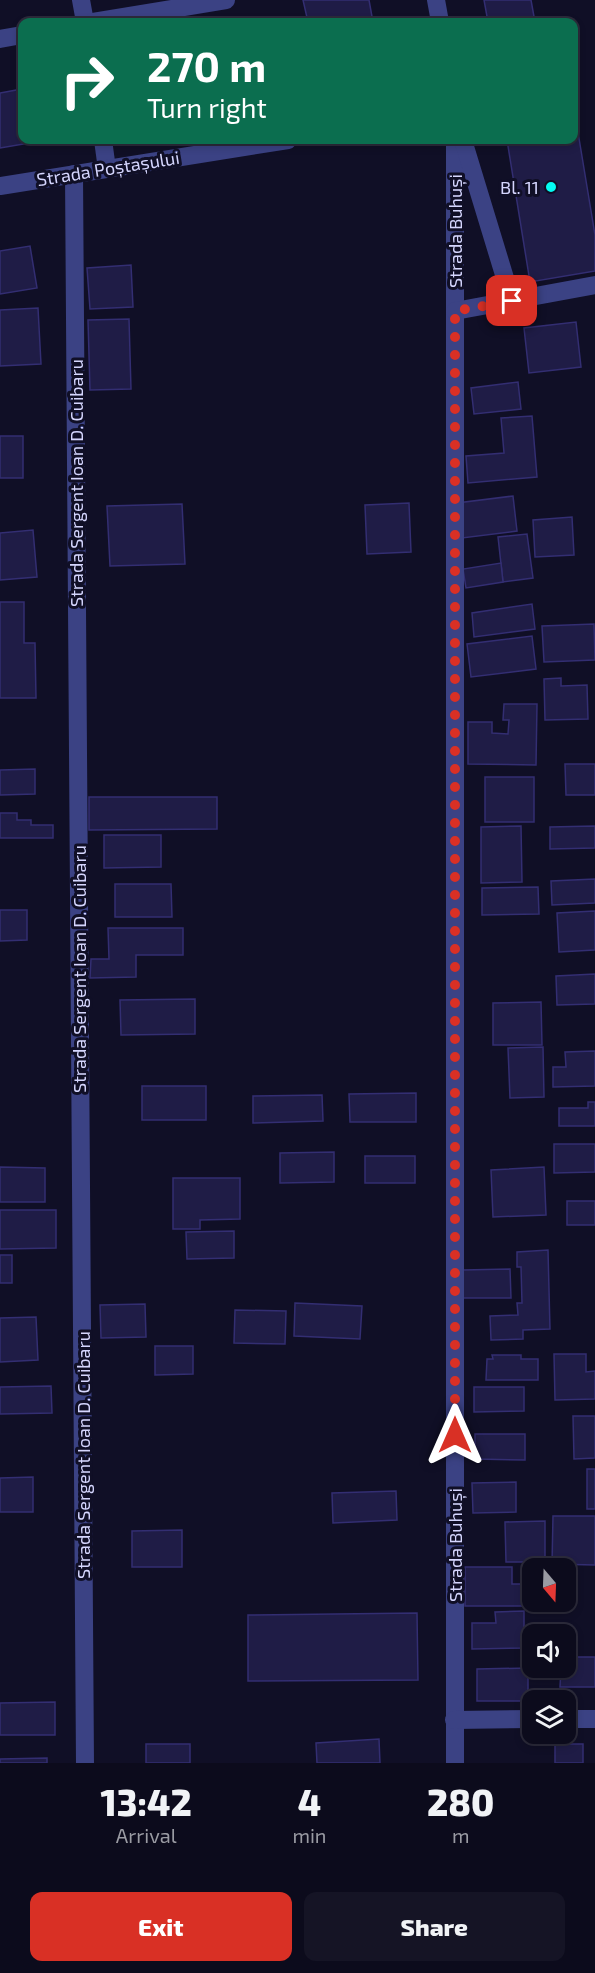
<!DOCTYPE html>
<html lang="en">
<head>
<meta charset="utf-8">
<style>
	:root { --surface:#0c0b1c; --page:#151425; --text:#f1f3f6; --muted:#9a9ba3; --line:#2c2b3b; --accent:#d93025 }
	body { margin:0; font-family:"Exo 2",sans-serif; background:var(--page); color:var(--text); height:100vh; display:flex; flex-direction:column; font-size:22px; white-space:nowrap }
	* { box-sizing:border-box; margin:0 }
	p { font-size:20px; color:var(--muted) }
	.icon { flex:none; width:33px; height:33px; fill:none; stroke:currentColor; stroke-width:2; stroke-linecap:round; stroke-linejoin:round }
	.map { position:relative; height:1763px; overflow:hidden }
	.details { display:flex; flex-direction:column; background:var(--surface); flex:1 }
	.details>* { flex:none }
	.banner { position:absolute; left:18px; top:18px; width:560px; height:126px; border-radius:12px; box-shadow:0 3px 9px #0003,0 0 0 2px var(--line); background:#0b6e4f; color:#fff; overflow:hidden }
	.needle { width:39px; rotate:161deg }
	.buttons { position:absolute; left:522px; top:1558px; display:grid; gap:12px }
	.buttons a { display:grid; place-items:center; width:54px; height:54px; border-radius:12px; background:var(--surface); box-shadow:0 3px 9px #0003,0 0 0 2px var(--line); font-size:30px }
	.pin { position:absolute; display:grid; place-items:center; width:51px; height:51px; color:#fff; margin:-26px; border-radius:12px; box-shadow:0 3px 9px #0006 }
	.me { position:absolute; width:66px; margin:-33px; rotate:0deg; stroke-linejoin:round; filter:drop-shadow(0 0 4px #0008) }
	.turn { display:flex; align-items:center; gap:21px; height:126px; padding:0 30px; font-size:27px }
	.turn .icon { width:78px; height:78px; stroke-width:2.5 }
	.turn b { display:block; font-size:42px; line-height:51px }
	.eta { display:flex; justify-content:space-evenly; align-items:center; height:102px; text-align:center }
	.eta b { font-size:36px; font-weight:800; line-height:42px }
	.button { display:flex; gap:12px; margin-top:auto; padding:12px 30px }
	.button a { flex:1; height:69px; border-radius:12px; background:var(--accent); color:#fff; font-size:24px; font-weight:800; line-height:69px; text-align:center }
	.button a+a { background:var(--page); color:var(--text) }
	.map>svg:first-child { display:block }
	.building { fill:#1f1c46; stroke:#332e72; stroke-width:1.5 }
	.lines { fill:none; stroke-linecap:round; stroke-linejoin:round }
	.minor { stroke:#3b4284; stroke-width:18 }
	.route { stroke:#d93025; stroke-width:10; stroke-dasharray:0 18 }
	.poi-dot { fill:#04fbf3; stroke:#100f26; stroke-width:2 }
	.labels { text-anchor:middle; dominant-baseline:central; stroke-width:6; stroke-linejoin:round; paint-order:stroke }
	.street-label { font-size:18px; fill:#d5d6fe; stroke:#100f26 }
	.poi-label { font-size:18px; fill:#d5d6fe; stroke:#100f26; text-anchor:end }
</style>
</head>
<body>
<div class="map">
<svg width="595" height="1763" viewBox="0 0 595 1763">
	<rect width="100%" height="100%" fill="#100f26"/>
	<!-- building -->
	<g class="building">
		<polygon points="303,0 369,0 373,22 308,22"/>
		<polygon points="484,0 531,0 535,22 488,22"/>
		<polygon points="22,89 22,140 47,140 0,148 0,93"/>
		<polygon points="573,102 595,235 595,271 530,282 507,140 573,140"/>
		<polygon points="136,140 157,140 136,143"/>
		<polygon points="30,246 37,288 0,294 0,251"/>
		<polygon points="131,265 133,307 90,309 87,268"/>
		<polygon points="38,308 41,364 0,366 0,310"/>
		<polygon points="129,319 131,389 90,390 88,320"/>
		<polygon points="576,322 581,367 529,373 524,328"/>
		<polygon points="518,382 521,409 474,414 471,388"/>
		<polygon points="532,416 537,477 468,483 466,456 504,453 501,418"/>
		<rect x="0" y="436" width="23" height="42"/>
		<polygon points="513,496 517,531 462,538 457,503"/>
		<polygon points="409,503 411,552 367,554 365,505"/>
		<polygon points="182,504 185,564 110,566 107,506"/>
		<polygon points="572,517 574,555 535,557 533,520"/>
		<polygon points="33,530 37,577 0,580 0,533"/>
		<polygon points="527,534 533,578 503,582 498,537"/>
		<polygon points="501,563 503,582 466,588 463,569"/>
		<polygon points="0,602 24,602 24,643 35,643 36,698 0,698"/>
		<polygon points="532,604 535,629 474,637 472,613"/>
		<polygon points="594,624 595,660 544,662 542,626"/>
		<polygon points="532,636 536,669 471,677 467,644"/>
		<polygon points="561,678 561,686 587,685 588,719 545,720 544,679"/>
		<polygon points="504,704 537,704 536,765 468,764 468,722 492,722 492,733 508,734 509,720 503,720"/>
		<polygon points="565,764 595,764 595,795 566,795"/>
		<polygon points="35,769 35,794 0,795 0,770"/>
		<rect x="485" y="777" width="49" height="45"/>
		<polygon points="89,797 217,797 217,829 89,830"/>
		<polygon points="0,813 17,813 17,820 31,820 31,825 53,825 53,838 0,838"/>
		<polygon points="521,826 522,882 481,883 481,827"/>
		<polygon points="595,826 595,848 550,849 550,827"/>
		<polygon points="104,835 161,835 161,867 104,868"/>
		<polygon points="595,879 595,903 552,905 551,881"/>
		<polygon points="115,884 171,884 172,917 115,917"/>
		<polygon points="538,887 539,914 482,915 482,888"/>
		<polygon points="0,910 27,910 27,940 0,941"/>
		<polygon points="595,911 595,950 559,952 557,913"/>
		<polygon points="108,928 183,928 183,955 136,955 136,977 90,978 91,959 109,959"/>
		<polygon points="595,974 595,1004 557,1005 556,976"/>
		<polygon points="195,999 195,1034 121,1035 120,1000"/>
		<polygon points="541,1002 542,1045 493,1045 493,1003"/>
		<polygon points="543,1047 544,1097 510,1098 508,1048"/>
		<polygon points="595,1051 595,1086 553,1087 553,1067 566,1067 565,1052"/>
		<rect x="142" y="1086" width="64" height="34"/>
		<polygon points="416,1093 416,1122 350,1122 349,1094"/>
		<polygon points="322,1095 323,1121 253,1123 253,1096"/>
		<polygon points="588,1102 595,1102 595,1126 559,1126 559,1108 588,1108"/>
		<polygon points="554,1144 595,1144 595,1172 554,1173"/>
		<polygon points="334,1152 334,1182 280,1183 280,1153"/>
		<rect x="365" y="1156" width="50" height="27"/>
		<polygon points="0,1167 45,1168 45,1202 0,1202"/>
		<polygon points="544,1167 546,1215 493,1217 491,1170"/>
		<polygon points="173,1178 240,1178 240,1219 200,1220 200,1229 173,1229"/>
		<rect x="567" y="1201" width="28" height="24"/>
		<polygon points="0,1210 56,1210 56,1248 0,1249"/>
		<polygon points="234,1231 234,1258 187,1259 186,1232"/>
		<polygon points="548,1250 550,1329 523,1330 523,1339 491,1340 490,1316 518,1315 517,1303 522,1303 521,1267 517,1267 517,1252"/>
		<rect x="0" y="1255" width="12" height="28"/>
		<polygon points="510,1269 511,1298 463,1298 463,1270"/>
		<polygon points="295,1303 362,1306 360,1339 294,1336"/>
		<polygon points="145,1304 146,1337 101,1338 100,1305"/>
		<polygon points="235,1310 286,1311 285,1344 234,1343"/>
		<polygon points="36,1317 38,1360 0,1362 0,1318"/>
		<polygon points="155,1346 193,1346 193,1374 155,1375"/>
		<polygon points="554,1354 586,1354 586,1372 595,1371 595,1399 555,1400"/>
		<polygon points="492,1355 521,1355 521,1359 538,1359 538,1380 486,1380 487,1359 493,1359"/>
		<polygon points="51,1386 52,1413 0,1414 0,1387"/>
		<polygon points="474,1387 524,1387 524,1411 474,1412"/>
		<polygon points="573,1416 595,1416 595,1458 574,1459"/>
		<polygon points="475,1434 525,1434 525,1460 475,1459"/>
		<rect x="587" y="1469" width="8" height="40"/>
		<polygon points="33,1477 33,1512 0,1512 0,1478"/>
		<polygon points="516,1482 516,1512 473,1513 472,1483"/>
		<polygon points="396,1491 397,1520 333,1523 332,1493"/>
		<polygon points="553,1516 595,1516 595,1565 552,1564"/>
		<polygon points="545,1521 545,1562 506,1562 505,1522"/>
		<polygon points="182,1530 182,1567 132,1567 132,1531"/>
		<polygon points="465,1567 512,1567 512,1584 532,1584 533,1606 465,1606"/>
		<polygon points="524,1611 524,1648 472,1649 472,1623 496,1623 495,1612"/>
		<polygon points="417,1613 418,1680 248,1681 248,1615"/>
		<polygon points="566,1657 595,1657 595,1687 560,1687 561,1668 566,1668"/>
		<polygon points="528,1668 528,1701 477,1701 477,1669"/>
		<polygon points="55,1702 55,1735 0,1735 0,1703"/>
		<polygon points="379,1739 380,1763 317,1763 316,1743"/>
		<rect x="146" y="1744" width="44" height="19"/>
		<rect x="555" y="1744" width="28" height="19"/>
		<polygon points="47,1758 47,1763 0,1763 0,1759"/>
	</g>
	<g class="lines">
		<!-- minor -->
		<g class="minor">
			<polyline points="81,0 85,22"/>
			<polyline points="436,0 440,22"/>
			<polyline points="93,22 226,0"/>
			<polyline points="0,39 22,35"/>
			<polyline points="103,140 107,169"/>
			<polyline points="455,140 455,1763"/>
			<polyline points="463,140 512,301"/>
			<polyline points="74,174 85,1763"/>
			<polyline points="0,186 288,140"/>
			<polyline points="455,311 595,285"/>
			<polyline points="566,1719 595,1719"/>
			<polyline points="454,1720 532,1719"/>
		</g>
	</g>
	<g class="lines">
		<!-- route -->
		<polyline class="route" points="455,1435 455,311 512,301"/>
	</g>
	<!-- markers -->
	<circle class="poi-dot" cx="551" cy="187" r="6"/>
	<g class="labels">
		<!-- street labels -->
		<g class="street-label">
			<text transform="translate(108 168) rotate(-9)">Strada Poștașului</text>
			<text transform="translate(455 231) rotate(-90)">Strada Buhuși</text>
			<text transform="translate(76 483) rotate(-90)">Strada Sergent Ioan D. Cuibaru</text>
			<text transform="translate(79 969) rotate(-90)">Strada Sergent Ioan D. Cuibaru</text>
			<text transform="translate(83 1455) rotate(-90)">Strada Sergent Ioan D. Cuibaru</text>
			<text transform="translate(455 1545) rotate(-90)">Strada Buhuși</text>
		</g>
		<!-- poi labels -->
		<g class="poi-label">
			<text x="539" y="187">Bl. 11</text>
		</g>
	</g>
</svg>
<div class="buttons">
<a><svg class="needle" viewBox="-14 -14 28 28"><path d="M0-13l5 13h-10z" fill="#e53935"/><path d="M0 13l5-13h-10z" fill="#9a9ba3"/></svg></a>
<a><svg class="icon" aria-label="sound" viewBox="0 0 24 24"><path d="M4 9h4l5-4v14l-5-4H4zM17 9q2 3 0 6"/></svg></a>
<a><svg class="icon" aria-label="layers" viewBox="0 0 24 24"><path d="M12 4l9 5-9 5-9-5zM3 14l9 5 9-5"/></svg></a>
</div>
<div class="pin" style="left:512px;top:301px;background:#d93025"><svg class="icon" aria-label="arrive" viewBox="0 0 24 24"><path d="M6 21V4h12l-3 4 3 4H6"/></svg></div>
<svg class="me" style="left:455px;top:1435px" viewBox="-20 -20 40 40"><path d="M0-17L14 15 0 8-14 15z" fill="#d93025" stroke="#fff" stroke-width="4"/></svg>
<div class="banner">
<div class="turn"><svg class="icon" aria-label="right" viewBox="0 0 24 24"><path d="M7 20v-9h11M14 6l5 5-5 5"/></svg><div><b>270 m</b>Turn right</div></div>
</div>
</div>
<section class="details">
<div class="eta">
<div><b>13:42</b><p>Arrival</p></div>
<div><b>4</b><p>min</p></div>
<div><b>280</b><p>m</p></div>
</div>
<div class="button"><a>Exit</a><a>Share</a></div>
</section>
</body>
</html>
